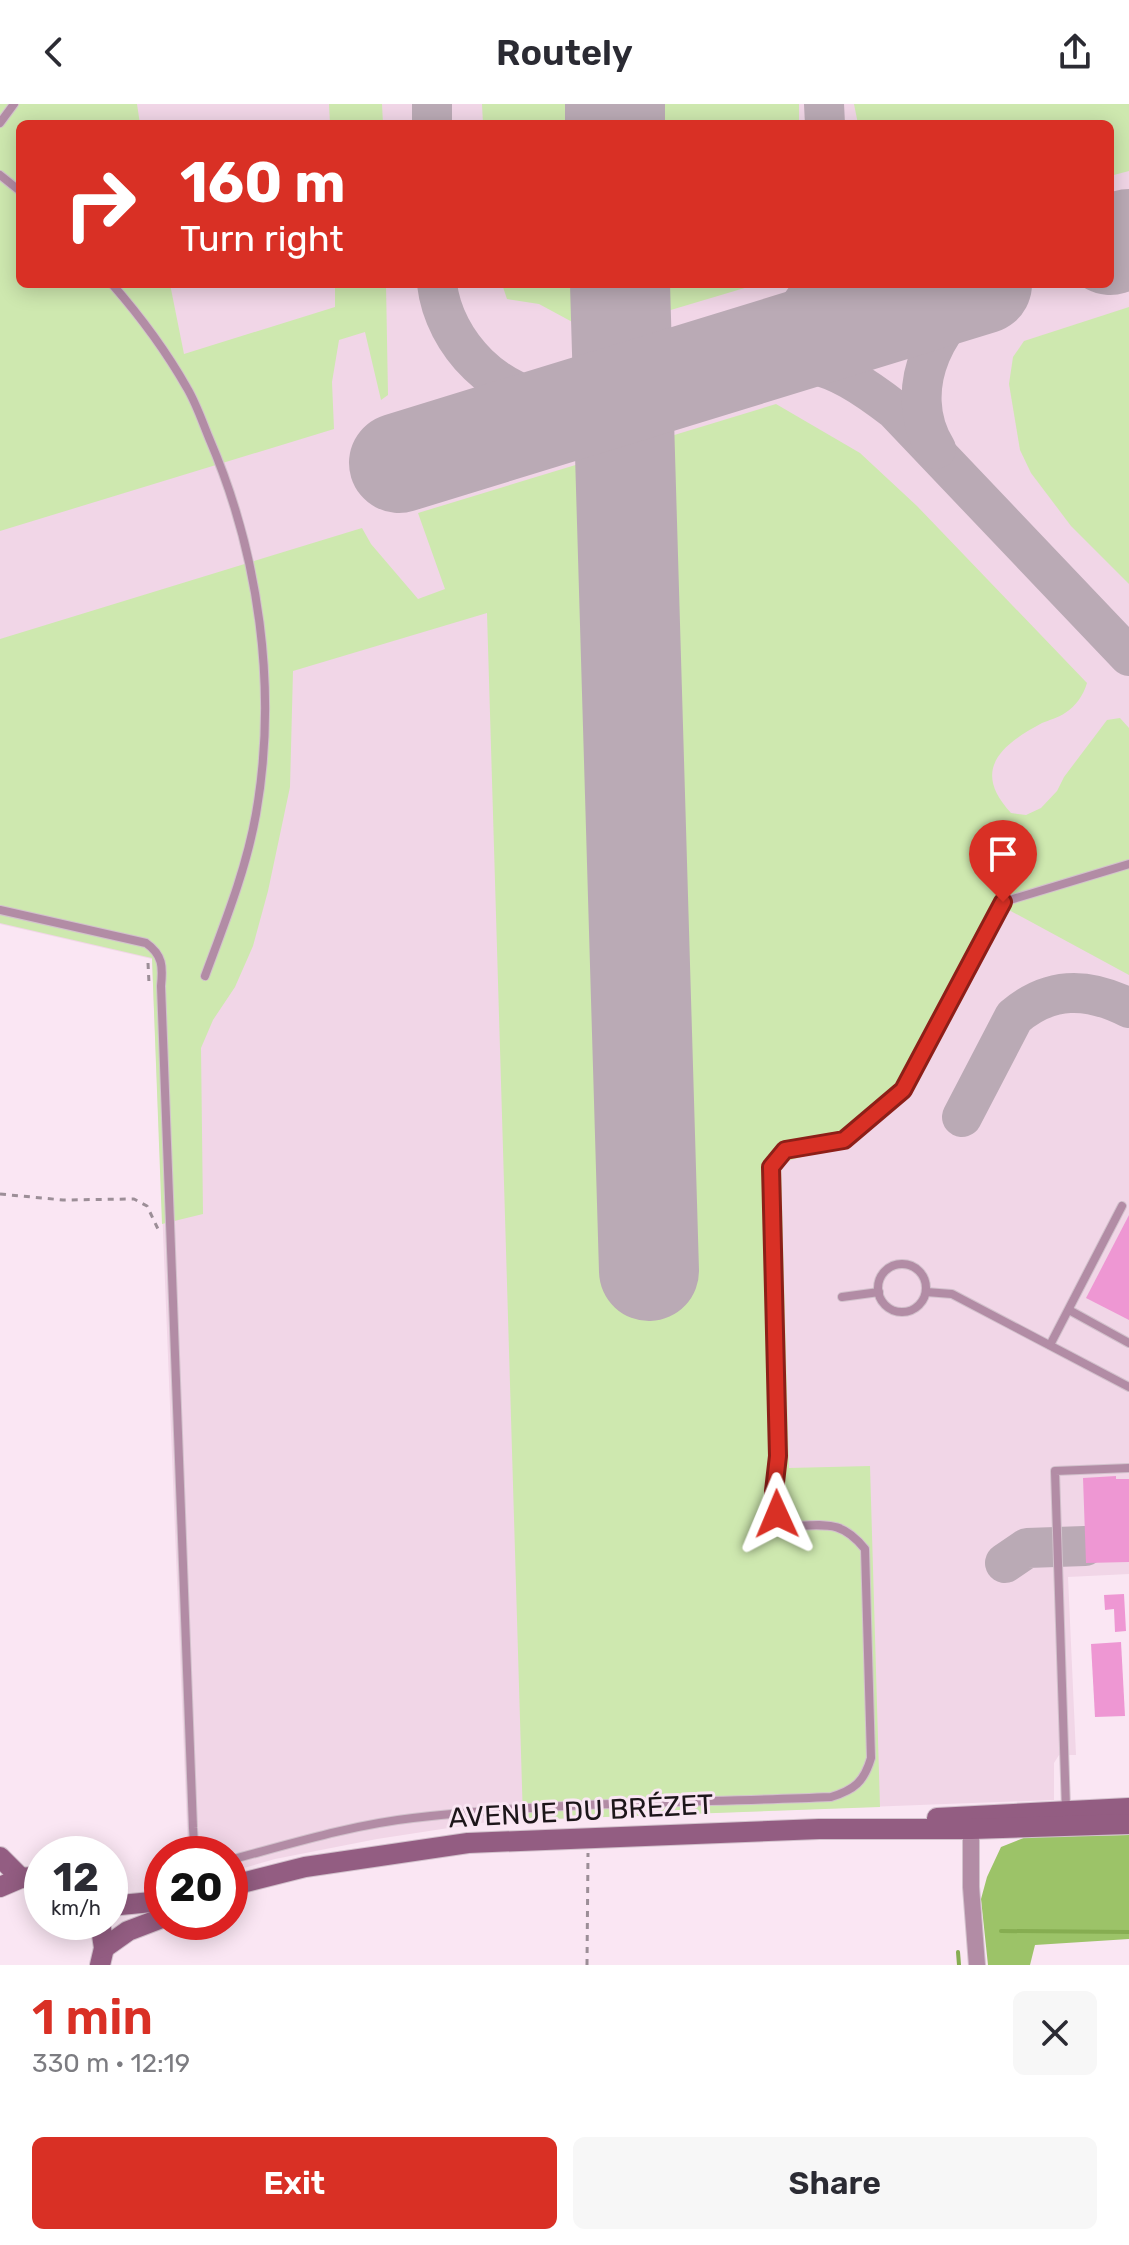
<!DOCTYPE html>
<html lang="en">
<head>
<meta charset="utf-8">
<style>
	:root { --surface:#fff; --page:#f7f7f7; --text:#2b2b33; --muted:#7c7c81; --accent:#d93025 }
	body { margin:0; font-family:Rubik,sans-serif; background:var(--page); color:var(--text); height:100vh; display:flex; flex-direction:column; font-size:30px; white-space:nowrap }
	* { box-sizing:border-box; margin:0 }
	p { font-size:26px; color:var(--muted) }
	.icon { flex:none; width:44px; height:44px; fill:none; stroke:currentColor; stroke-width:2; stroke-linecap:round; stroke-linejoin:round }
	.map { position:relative; height:1861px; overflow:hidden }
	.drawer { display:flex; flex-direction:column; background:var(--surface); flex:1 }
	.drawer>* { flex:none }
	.guide { position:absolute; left:16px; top:16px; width:1098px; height:168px; border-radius:12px; box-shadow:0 4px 20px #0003; background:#d93025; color:#fff; overflow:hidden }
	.speed { position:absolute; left:24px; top:1732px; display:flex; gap:16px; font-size:40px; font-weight:700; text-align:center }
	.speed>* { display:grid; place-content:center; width:104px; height:104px; border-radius:50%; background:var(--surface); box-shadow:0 4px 20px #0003; line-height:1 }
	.speed small { font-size:20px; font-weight:400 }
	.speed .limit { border:12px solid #d22; background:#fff; color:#111 }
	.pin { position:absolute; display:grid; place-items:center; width:68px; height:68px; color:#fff; margin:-82px -34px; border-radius:50% 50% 50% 0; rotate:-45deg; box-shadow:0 0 8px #0007 }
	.pin .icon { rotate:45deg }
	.me { position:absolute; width:88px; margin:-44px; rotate:359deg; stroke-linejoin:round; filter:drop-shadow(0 0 6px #0008) }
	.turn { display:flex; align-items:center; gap:28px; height:168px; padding:0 32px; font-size:36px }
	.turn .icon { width:104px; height:104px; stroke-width:2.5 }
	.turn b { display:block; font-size:56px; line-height:68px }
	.round { display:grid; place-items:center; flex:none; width:84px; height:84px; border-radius:12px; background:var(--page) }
	.summary { display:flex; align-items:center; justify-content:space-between; height:136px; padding:0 32px }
	h1 { font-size:48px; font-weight:600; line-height:60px; color:var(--accent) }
	.action { display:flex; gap:16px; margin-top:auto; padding:16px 32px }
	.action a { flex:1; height:92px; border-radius:12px; background:var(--accent); color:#fff; font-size:32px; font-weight:600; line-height:92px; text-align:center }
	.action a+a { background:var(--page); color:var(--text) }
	header { display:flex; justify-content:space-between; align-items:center; height:104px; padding:0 32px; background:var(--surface); font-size:36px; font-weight:600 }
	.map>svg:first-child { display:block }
	.built { fill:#f1d6e7; fill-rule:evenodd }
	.green { fill:#cee8af }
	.forest { fill:#9cc368 }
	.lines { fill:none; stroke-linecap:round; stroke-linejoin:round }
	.stream { stroke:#86ad51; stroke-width:4 }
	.taxiway { stroke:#baaab5; stroke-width:40 }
	.runway { stroke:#baaab5; stroke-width:100 }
	.building { fill:#ee97d3 }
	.service-casing { stroke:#d2c1cc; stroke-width:10 }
	.minor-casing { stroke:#d2c1cc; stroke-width:18 }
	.secondary-casing { stroke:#d2c1cc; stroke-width:22 }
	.path { stroke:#9c8e97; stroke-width:3; stroke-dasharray:6 6; stroke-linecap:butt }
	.service { stroke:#b28ca5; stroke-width:8 }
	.minor { stroke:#b28ca5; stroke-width:16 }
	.secondary { stroke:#935d82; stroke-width:20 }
	.route-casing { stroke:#8d1f18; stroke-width:20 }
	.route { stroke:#d93025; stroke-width:14 }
	.labels { text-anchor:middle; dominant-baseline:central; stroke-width:6; stroke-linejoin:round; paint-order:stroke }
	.street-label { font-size:28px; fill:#1d161a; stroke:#fae6f3 }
</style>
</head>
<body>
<header><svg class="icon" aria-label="back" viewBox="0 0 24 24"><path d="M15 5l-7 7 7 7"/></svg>Routely<svg class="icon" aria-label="share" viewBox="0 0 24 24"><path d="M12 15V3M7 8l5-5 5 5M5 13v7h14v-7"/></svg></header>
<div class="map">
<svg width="1129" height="1861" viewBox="0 0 1129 1861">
	<rect width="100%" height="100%" fill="#fae6f3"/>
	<!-- built -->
	<path class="built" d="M0,0H1129V1470L1068,1473L1076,1651H1059L1054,1659V1696L494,1717L377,1735L275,1755L230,1768V1750H188L152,855L0,820ZM20,20H1110V180H20Z"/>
	<!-- green -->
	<g class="green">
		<polygon points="0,0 137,0 140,20 20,20 20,180 170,180 184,250 335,203 335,180 386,180 388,291 381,296 365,228 339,236 332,278 334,325 0,427"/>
		<polygon points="329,0 382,0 383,20 330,20"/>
		<polygon points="482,0 799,0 799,20 483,20"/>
		<polygon points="854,0 1129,0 1129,67 1110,72 1110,20 858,20"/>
		<polygon points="502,180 758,180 607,225 589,227 539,200 507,195"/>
		<polygon points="1129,203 1129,480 1071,422 1031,369 1020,346 1009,280 1013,253 1024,237"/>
		<path d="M776,300L860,349L917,402L1087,579C1083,592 1076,602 1065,609C1058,614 1049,616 1042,619C999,642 972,667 1011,709L1026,711L1041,704L1057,687L1064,673L1107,616L1120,614L1129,624V871L1007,805L911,990L859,1036L781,1059L789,1364L870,1362L880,1703L523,1716L487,509L293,567L290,683L268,787L253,842L235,883L213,916L201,944L203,1110L162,1120L152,854L0,819V535L362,424L371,440L418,495L445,485L418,409Z"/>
	</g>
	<!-- forest -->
	<polygon class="forest" points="1129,1731 1129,1835 1035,1841 1030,1861 988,1861 981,1795 987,1773 1001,1743 1026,1733"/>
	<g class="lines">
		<!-- stream -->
		<g class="stream">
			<polyline points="1001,1827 1129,1828"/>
			<polyline points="958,1848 959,1861"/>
		</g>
		<!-- taxiway -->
		<g class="taxiway">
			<polyline points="432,0 432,20"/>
			<polyline points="824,0 825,20"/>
			<path d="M437,180C444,240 499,296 561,298C577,299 594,295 610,294"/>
			<path d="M731,254C773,233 791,222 814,180"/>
			<path d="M717,261C803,253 825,252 895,306L1129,552"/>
			<path d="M936,345C899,285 938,207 998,180"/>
			<path d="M962,1013L1014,913C1050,882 1088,883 1129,904"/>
			<polyline points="1005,1459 1027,1444 1085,1442"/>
		</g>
		<!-- runway -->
		<g class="runway">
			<polyline points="615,0 615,20"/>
			<polyline points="1110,141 1129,135"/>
			<polyline points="620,180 649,1167"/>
			<polyline points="399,359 982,180"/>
		</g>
	</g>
	<!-- building -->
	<g class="building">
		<polygon points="1129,1111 1129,1216 1086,1194"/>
		<polygon points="1116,1372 1116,1375 1129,1375 1129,1458 1086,1459 1083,1374"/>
		<polygon points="1124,1490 1126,1527 1115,1528 1114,1505 1105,1506 1104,1491"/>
		<polygon points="1121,1538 1125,1612 1095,1613 1091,1540"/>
	</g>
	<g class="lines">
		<!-- service casing -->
		<g class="service-casing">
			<g id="service">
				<polyline points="0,19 14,0"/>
				<polyline points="0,71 20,87"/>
				<path d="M112,180C140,212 166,247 187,284C196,299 202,317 209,334C259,450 278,585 256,710C246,766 225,818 205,872"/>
				<path d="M0,806L146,839C163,851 163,863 161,882L193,1724L194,1739L203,1750"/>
				<circle cx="902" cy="1184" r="24"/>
				<polyline points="926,1188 952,1190 1129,1283"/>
				<polyline points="842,1193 879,1188"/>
				<polyline points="1069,1206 1129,1239"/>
				<polyline points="1050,1241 1122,1102"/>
				<polyline points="1066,1705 1055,1367 1129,1364"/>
				<path d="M230,1756C290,1740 351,1721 413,1714C549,1698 694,1699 831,1693C854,1686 864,1678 871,1654L865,1445C840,1414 824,1422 787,1422C769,1401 775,1378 778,1352L771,1063L785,1046L844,1036L903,986L1003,798L1129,760"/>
			</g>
		</g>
		<!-- minor casing -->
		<g class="minor-casing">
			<polyline id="minor" points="971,1716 971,1783 977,1861"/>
		</g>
		<!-- secondary casing -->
		<g class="secondary-casing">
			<g id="secondary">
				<polyline points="937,1714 1129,1704"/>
				<polyline points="0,1753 21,1774"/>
				<polyline points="230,1782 305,1763 468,1739 819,1725 971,1725 1129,1720"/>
				<polyline points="0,1783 21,1774 42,1772"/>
				<polyline points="110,1802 162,1797"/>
				<polyline points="100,1818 104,1844 100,1861"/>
				<polyline points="104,1844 128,1827 162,1814"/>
			</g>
		</g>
		<!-- path -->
		<g class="path">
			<polyline points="148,859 149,879"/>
			<polyline points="0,1090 63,1096 134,1095 147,1102 158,1125"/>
			<polyline points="587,1861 588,1749"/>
		</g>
		<!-- service -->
		<use href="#service" class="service"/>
		<!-- minor -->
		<use href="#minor" class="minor"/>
		<!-- secondary -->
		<use href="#secondary" class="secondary"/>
	</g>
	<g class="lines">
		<!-- route casing -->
		<g class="route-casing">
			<polyline id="route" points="777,1410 774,1387 778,1352 771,1063 785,1046 844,1036 903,986 1003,798"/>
		</g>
		<!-- route -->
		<use href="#route" class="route"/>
	</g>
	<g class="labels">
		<!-- street labels -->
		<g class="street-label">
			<text transform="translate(581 1707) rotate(-3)">AVENUE DU BRÉZET</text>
		</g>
	</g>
</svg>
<div class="speed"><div>12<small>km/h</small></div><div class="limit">20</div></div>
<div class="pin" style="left:1003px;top:798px;background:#d93025"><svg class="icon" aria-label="arrive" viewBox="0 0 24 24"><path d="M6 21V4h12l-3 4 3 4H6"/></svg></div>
<svg class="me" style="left:777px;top:1410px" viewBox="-20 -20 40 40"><path d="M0-17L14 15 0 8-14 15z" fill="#d93025" stroke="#fff" stroke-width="4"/></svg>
<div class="guide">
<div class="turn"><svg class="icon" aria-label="right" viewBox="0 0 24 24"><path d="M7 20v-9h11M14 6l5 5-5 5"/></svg><div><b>160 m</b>Turn right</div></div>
</div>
</div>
<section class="drawer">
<div class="summary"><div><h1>1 min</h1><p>330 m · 12:19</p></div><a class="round"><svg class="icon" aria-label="close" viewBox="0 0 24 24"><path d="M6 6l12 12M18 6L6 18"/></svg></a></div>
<div class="action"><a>Exit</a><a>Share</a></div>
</section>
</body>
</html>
